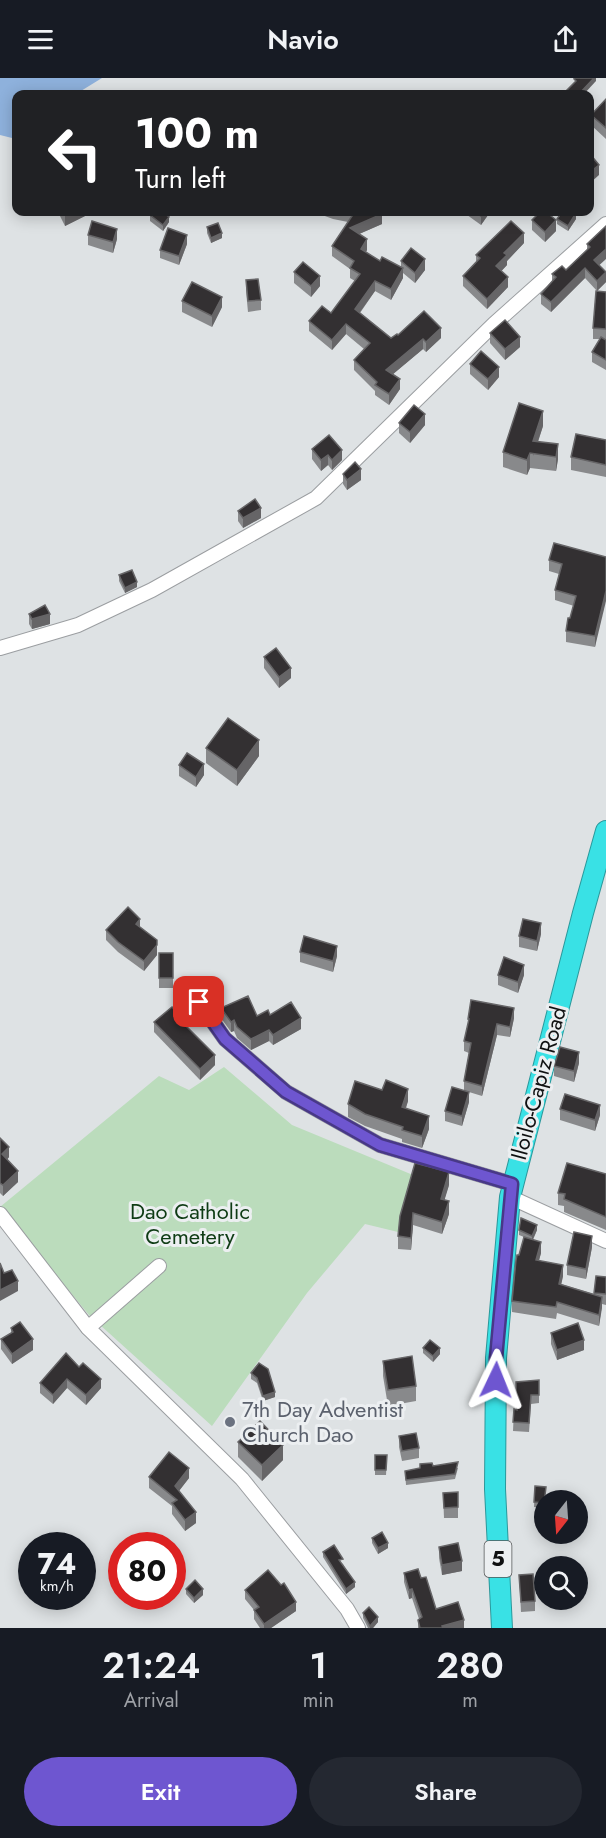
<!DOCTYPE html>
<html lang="en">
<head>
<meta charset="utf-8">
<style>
	:root { --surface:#171b24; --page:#242831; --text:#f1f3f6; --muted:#9ea1a6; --accent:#6e56d0 }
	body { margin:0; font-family:Jost,sans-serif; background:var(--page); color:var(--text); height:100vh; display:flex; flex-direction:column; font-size:22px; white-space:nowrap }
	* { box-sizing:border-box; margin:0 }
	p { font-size:20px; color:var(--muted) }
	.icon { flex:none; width:33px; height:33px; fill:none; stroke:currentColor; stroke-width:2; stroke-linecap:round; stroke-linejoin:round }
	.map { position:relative; height:1550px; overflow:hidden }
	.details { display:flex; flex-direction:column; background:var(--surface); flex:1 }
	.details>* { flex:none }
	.top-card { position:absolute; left:12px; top:12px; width:582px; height:126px; border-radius:12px; box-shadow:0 3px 15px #0003; background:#202124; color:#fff; overflow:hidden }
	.needle { width:39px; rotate:197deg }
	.fabs { position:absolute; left:534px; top:1412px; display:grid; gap:12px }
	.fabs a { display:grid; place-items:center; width:54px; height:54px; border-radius:50%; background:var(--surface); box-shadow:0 3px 15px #0003; font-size:30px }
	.speed { position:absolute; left:18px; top:1454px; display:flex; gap:12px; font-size:30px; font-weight:700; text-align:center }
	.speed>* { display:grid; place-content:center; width:78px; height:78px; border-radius:50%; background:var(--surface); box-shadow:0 3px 15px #0003; line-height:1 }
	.speed small { font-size:15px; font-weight:400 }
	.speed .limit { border:9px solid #d22; background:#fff; color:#111 }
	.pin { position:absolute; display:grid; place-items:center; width:51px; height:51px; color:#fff; margin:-26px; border-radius:12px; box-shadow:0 3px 9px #0006 }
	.me { position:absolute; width:66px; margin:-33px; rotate:2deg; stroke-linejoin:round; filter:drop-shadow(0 0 4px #0008) }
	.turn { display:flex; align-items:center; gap:21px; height:126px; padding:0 24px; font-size:27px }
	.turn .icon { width:78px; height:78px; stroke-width:2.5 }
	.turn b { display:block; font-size:42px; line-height:51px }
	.eta { display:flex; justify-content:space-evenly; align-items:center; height:102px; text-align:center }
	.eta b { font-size:36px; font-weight:600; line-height:42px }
	.cta { display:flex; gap:12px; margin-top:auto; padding:12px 24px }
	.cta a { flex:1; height:69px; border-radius:36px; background:var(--accent); color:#fff; font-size:24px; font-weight:600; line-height:69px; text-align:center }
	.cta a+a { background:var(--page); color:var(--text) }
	header { display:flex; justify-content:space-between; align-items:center; height:78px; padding:0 24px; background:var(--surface); font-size:27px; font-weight:600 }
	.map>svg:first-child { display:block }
	.green { fill:#bbdcbc }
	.water { fill:#8eb1dc }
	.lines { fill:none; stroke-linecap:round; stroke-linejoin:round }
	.minor-casing { stroke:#9b9ea1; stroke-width:16 }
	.highway-casing { stroke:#2b989b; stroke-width:22 }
	.minor { stroke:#fff; stroke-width:14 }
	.highway { stroke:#39e1e5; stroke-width:20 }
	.wall { fill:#88898b }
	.shaded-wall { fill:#666567 }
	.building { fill:#333032; stroke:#666567; stroke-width:1.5 }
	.route-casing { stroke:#483887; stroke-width:15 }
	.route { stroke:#6e56d0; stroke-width:10 }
	.worship-dot { fill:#6b7280; stroke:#eceff1; stroke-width:2 }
	.labels { text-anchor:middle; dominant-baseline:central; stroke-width:6; stroke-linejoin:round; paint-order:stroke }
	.shield { fill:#eceff1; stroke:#525455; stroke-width:1.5 }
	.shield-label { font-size:21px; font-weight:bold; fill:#101112 }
	.street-label { font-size:22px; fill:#101112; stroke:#eceff1 }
	.park-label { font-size:22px; fill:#0e3b14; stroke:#eceff1 }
	.worship-label { font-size:22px; fill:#5b616d; stroke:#eceff1; text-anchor:start }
</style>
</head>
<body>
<header><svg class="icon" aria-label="menu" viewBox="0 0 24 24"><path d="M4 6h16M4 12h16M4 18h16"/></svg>Navio<svg class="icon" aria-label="share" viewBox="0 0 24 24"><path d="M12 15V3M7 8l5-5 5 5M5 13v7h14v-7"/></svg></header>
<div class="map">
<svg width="606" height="1550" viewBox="0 0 606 1550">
	<rect width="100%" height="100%" fill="#dee2e4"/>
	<!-- green -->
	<polygon class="green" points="224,989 292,1047 413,1097 398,1154 365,1146 307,1215 212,1348 89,1237 0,1129 159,998 189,1012"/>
	<!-- water -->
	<polygon class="water" points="0,0 102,0 76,16 16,16 16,61 0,57"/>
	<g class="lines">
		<!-- minor casing -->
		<g class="minor-casing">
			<g id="minor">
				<polyline points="0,570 78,547 152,512 316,420 494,246 606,146"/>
				<polyline points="199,924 225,961 286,1014 380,1067 512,1106"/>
				<polyline points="510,1119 606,1163"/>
				<polyline points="0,1136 88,1250 242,1401 347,1531 358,1550"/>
				<polyline points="88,1250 159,1188"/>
			</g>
		</g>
		<!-- highway casing -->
		<g class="highway-casing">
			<polyline id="highway" points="502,1550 495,1411 496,1280 510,1119 583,835 606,753"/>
		</g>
		<!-- minor -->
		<use href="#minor" class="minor"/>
		<!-- highway -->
		<use href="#highway" class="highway"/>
	</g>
	<!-- wall -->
	<g class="wall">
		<polygon points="606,21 606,61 591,47 591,37"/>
		<polygon points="58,134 93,134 65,148"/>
		<polygon points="314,134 381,134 382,146 359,156 367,172 366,174 380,183 401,189 401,183 425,192 415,205 403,195 403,200 391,222 375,213 360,235 391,260 398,257 441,260 426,274 423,271 393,296 400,311 389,327 375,317 375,313 354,292 354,282 364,271 346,256 332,272 309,253 309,243 331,235 355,203 350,200 350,191 332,178 332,168 348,144 333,141"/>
		<polygon points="463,134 488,134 488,137 481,147"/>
		<polygon points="150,137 169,144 163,153 150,143"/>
		<polygon points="557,141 576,141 568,153 557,146"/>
		<polygon points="532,142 556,153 545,164 532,152"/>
		<polygon points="606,148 599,187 606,194 606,204 597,213 585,200 551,234 541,226 541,216 552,203 552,196 566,192 587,172 587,166"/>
		<polygon points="207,149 222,160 211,165 207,155"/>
		<polygon points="88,157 117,161 113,175 88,167"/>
		<polygon points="524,165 507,183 507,187 501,193 508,209 487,231 463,208 463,198 476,184 476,177"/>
		<polygon points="187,166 179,187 160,180 160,172"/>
		<polygon points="294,194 320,208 311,219 294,205"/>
		<polygon points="246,202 261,222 261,232 248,234 246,213"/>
		<polygon points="606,214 606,262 605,262 606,262 606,292 592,284 592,274 600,261 593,261 593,250"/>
		<polygon points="182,223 222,229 212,249 182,234"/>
		<polygon points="490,255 520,269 505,282 490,265"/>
		<polygon points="470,286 499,299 488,312 470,296"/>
		<polygon points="399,345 425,347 410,365 399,355"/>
		<polygon points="543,348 538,364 558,366 558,381 556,393 530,390 527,397 503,389 503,374"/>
		<polygon points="606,362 606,399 571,392 571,379"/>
		<polygon points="312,371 342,382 332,392 328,387 321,393 312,381"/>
		<polygon points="343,396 361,402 347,412 343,406"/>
		<polygon points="238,433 261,440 243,450 238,443"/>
		<polygon points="606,479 595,569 566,564 566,553 574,528 555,522 555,512 559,496 549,493 549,482"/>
		<polygon points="119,497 137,509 125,515 119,503"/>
		<polygon points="29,536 50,546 32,551 29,546"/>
		<polygon points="264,579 291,600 279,610 264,590"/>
		<polygon points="206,670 259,678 237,708 206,685"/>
		<polygon points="179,687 204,697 196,709 179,698"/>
		<polygon points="140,849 157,877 144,893 118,874 106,862 106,852"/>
		<polygon points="541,856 537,873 519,869 519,858"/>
		<polygon points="300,874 337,878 333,894 300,884"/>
		<rect x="159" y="875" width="14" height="35"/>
		<polygon points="498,897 524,897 518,915 498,907"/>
		<polygon points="221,930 257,938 270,937 301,951 273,967 269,963 251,972 237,960 234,953 231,954 221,940"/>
		<polygon points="514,940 510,959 497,957 482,1018 469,1014 469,1024 462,1048 445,1043 445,1033 464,1012 464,1003 469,975 464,973 464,963 468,948 468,941"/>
		<polygon points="154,944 215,987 200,1002 154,954"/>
		<polygon points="579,985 574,1004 554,998 554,988"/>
		<polygon points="408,1023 406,1030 429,1051 422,1070 402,1064 402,1061 365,1048 348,1039 348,1026"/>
		<polygon points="560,1031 600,1037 595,1053 560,1042"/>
		<polygon points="0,1060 9,1079 7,1082 18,1104 3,1118 0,1115"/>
		<polygon points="606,1096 606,1152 564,1134 564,1128 558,1127 558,1115"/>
		<polygon points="449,1107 444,1122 449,1136 442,1156 413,1147 411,1172 398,1171 398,1158 400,1138"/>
		<polygon points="519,1152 537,1152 533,1162 541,1175 539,1182 563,1198 561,1206 594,1216 596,1198 606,1199 606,1227 602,1226 599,1248 557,1235 556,1241 512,1234 512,1223 519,1177 524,1159 519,1157"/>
		<polygon points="592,1169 586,1201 567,1197 567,1187"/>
		<polygon points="11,1250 33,1272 12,1286 1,1271 1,1261 11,1255"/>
		<polygon points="551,1255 584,1272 557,1282 551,1266"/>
		<polygon points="423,1270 440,1276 433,1284 423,1275"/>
		<polygon points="383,1283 416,1308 416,1323 388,1328 383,1298"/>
		<polygon points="259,1285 275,1319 263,1323 257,1305 251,1301 251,1295"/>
		<polygon points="79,1289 101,1310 86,1327 67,1310 53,1326 40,1315 40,1305"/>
		<polygon points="539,1302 539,1325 531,1326 529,1354 513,1353 514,1331 517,1332 516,1304"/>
		<polygon points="399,1358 419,1370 419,1380 402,1383 399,1369"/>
		<polygon points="238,1364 283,1382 262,1403 238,1379"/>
		<polygon points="375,1377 387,1377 386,1397 375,1397"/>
		<polygon points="420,1386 433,1388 458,1390 455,1401 406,1407 405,1393 420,1391"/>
		<polygon points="149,1399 189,1400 179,1413 196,1445 185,1453 172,1436 172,1428 149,1410"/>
		<polygon points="535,1408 544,1422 544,1430 534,1429"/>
		<polygon points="458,1414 458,1440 444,1440 443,1415"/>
		<polygon points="372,1460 388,1470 378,1476 372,1465"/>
		<polygon points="439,1469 462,1493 442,1497 439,1480"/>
		<polygon points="323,1474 343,1486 355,1509 346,1516 323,1479"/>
		<polygon points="404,1495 421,1500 436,1531 464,1550 418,1550 418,1542 419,1541 412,1520 409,1521 404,1504"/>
		<polygon points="519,1497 535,1523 535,1533 521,1534"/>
		<polygon points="186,1511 203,1517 194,1525 186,1516"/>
		<polygon points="245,1512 296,1533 271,1550 260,1550 254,1541 254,1532 245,1521"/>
		<polygon points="363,1535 378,1544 373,1550 368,1550 363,1540"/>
	</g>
	<!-- shaded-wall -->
	<g class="shaded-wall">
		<polygon points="594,0 596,0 596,3 584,16 579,16"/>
		<polygon points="599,87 599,97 590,105 590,94"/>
		<polygon points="73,134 93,134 65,148 65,137"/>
		<polygon points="485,134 488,134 488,137 481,147 481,138"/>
		<polygon points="576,135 576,141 568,153 568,148"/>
		<polygon points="382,136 382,146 350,160 350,150"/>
		<polygon points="169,139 169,144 163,153 163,147"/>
		<polygon points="556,142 556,153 545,164 545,154"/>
		<polygon points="117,151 117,161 113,175 113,164"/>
		<polygon points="222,155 222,160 211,165 211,160"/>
		<polygon points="524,155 524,165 507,183 507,187 496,199 496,188 504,175"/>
		<polygon points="187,157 187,166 179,187 179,178"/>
		<polygon points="367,161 367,172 361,181 361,171"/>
		<polygon points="606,171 606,181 594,192 594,182"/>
		<polygon points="425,181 425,192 415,205 415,195"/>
		<polygon points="403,190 403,200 391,222 391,211"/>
		<polygon points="585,190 585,200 551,234 551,224"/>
		<polygon points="606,194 606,204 597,213 597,203"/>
		<polygon points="320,198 320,208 311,219 311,208"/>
		<polygon points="508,199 508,209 487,231 487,221"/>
		<polygon points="375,203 375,213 355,241 355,231"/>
		<polygon points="222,219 222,229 212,249 212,238"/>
		<polygon points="346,246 346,256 332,272 332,262"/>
		<polygon points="441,250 441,260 426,274 426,264"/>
		<polygon points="520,259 520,269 505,282 505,271"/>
		<polygon points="423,261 423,271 386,302 386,292"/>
		<polygon points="499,289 499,299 488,312 488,301"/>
		<polygon points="400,301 400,311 389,327 389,316"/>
		<polygon points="543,333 543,348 533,378 533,363"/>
		<polygon points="425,336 425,347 410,365 410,354"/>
		<polygon points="558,366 558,381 556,393 556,379"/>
		<polygon points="342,372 342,382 332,392 332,382"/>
		<polygon points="530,375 530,390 527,397 527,382"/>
		<polygon points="328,377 328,387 321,393 321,382"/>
		<polygon points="361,391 361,402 347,412 347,402"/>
		<polygon points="261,430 261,440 243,450 243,440"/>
		<polygon points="137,504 137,509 125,515 125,510"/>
		<polygon points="606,513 606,523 595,569 595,558"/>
		<polygon points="50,536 50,546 32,551 32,541"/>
		<polygon points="291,590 291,600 279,610 279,599"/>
		<polygon points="259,662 259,678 237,708 237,692"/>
		<polygon points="204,686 204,697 196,709 196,699"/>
		<polygon points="140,841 140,852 136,846"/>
		<polygon points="541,845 541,856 537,873 537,863"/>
		<polygon points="157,867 157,877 144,893 144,883"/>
		<polygon points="337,868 337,878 333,894 333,883"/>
		<polygon points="524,887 524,897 518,915 518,904"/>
		<polygon points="514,930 514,940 510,959 510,949"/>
		<polygon points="301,940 301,951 273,967 273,957"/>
		<polygon points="234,942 234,953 231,954 231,944"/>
		<polygon points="497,946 497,957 482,1018 482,1008"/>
		<polygon points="269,952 269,963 251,972 251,961"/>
		<polygon points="579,974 579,985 574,1004 574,993"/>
		<polygon points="215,977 215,987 200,1002 200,991"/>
		<polygon points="408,1011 408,1023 402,1041 402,1029"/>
		<polygon points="469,1014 469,1024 462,1048 462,1038"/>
		<polygon points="600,1027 600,1037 595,1053 595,1042"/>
		<polygon points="429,1038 429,1051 422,1070 422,1058"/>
		<polygon points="9,1069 9,1079 2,1087 2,1076"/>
		<polygon points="18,1093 18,1104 3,1118 3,1107"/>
		<polygon points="449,1094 449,1107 441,1134 441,1121"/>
		<polygon points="449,1123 449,1136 442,1156 442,1144"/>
		<polygon points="413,1135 413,1147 411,1172 411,1160"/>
		<polygon points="537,1147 537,1152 532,1163 532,1158"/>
		<polygon points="592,1158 592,1169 586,1201 586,1191"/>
		<polygon points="541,1164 541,1175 536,1193 536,1182"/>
		<polygon points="563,1187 563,1198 559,1217 559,1206"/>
		<polygon points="18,1203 18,1213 0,1223 0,1212"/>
		<polygon points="602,1219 602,1230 599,1248 599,1237"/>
		<polygon points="33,1261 33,1272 12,1286 12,1276"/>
		<polygon points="584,1262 584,1272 557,1282 557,1272"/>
		<polygon points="440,1270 440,1276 433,1284 433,1278"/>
		<polygon points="67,1301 67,1310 53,1326 53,1317"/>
		<polygon points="101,1301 101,1310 86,1327 86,1317"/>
		<polygon points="275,1314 275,1319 263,1323 263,1318"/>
		<polygon points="283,1367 283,1382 262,1403 262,1387"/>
		<polygon points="189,1390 189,1400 175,1418 175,1408"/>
		<polygon points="196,1434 196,1445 185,1453 185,1442"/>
		<polygon points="388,1465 388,1470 378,1476 378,1470"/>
		<polygon points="462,1483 462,1493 442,1497 442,1487"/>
		<polygon points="355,1504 355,1509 346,1516 346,1511"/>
		<polygon points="203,1511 203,1517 194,1525 194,1520"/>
		<polygon points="412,1511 412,1520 409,1521 409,1512"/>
		<polygon points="296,1524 296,1533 271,1550 264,1550 264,1546"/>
		<polygon points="378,1539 378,1544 373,1550 370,1550 370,1548"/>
		<polygon points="464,1542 464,1550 442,1550 442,1548"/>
	</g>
	<!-- building -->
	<g class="building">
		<polygon points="574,0 594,0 579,16 563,16 576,3 574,1"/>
		<polygon points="606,21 606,50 591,37"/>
		<polygon points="590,76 599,87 590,94"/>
		<polygon points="63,134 73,134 65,137"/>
		<polygon points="152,134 162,134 169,139 163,147 150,137"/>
		<polygon points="348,134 381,134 382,136 350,150 367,161 361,171 380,183 382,179 403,190 391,211 375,203 355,231 391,260 397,256 398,257 424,233 441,250 426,264 423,261 386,292 400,301 389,316 375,307 377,304 354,282 370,265 346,246 332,262 309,243 322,228 331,235 360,196 350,190 354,183 332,168 354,135"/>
		<polygon points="474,134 485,134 481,138"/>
		<polygon points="540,134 546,134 556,142 545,154 532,142"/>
		<polygon points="562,134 573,134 576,135 568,148 557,141"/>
		<polygon points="92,143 117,151 113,164 88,157"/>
		<polygon points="511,143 524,155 504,175 507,177 496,188 508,199 487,221 463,198 480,180 476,177"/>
		<polygon points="218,145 222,155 211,160 207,149"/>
		<polygon points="606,148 606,171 594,182 606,194 597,203 585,190 551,224 541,216 556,199 552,196 562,188 566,192 590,169 587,166"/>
		<polygon points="168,150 187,157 179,178 160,172"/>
		<polygon points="411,170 425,181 415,195 401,183"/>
		<polygon points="303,184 320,198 311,208 294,194"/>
		<polygon points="258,201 261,222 248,223 246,202"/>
		<polygon points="192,204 222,219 212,238 182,223"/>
		<polygon points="596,213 606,214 606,251 593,250"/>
		<polygon points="505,242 520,259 505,271 490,255"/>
		<polygon points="601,259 606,262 606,282 592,274"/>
		<polygon points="481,273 499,289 488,301 470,286"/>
		<polygon points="519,325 543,333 533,363 558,366 556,379 530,375 527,382 503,374"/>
		<polygon points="414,327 425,336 410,354 399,345"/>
		<polygon points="576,356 606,362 606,387 571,379"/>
		<polygon points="329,357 342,372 332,382 328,377 321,382 312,371"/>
		<polygon points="355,384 361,391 347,402 343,396"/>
		<polygon points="255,421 261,430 243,440 238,433"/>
		<polygon points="554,465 606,479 606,513 595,558 566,553 568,540 570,540 576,518 555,512 562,486 549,482"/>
		<polygon points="132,492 137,504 125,510 119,497"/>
		<polygon points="45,527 50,536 32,541 29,536"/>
		<polygon points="276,570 291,590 279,599 264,579"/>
		<polygon points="228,640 259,662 237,692 206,670"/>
		<polygon points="187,675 204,686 196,699 179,687"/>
		<polygon points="128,829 140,841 136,846 157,862 157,867 144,883 118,864 106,852"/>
		<polygon points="523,841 541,845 537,863 519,858"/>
		<polygon points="304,858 337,868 333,883 300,874"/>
		<rect x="159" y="875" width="14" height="25"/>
		<polygon points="504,879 524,887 518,904 498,897"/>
		<polygon points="248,918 257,938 268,932 270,937 291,924 301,940 273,957 269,952 251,961 237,949 234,942 231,944 221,930"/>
		<polygon points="471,922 514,930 510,949 497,946 482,1008 464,1003 471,965 464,963 469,941 468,941"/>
		<polygon points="172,929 189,948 187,949 215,977 200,991 154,944"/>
		<polygon points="560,969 579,974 574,993 554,988"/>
		<polygon points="386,1002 408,1011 402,1029 429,1038 422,1058 402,1052 403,1049 365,1036 348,1026 355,1003 382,1012"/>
		<polygon points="452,1009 469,1014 462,1038 445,1033"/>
		<polygon points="565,1016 600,1027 595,1042 560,1031"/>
		<polygon points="0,1060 9,1069 2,1076 18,1093 3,1107 0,1105"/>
		<polygon points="415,1085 449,1094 441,1121 449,1123 442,1144 413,1135 411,1160 398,1158 400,1138"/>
		<polygon points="567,1085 606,1096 606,1139 564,1121 565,1116 558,1115"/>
		<polygon points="521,1140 537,1147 532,1158 519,1152"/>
		<polygon points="574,1154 592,1158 586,1191 567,1187"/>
		<polygon points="524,1159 541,1164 536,1182 563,1187 559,1206 602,1219 599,1237 557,1224 556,1229 512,1223 516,1182 517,1177 519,1177"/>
		<polygon points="0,1185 4,1195 12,1192 18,1203 0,1212"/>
		<polygon points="596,1198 606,1199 606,1216 594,1215"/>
		<polygon points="20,1244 33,1261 12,1276 1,1261 13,1254 11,1250"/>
		<polygon points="578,1245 584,1262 557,1272 551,1255"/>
		<polygon points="430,1262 440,1270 433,1278 423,1270"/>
		<polygon points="66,1275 79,1289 83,1285 101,1301 86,1317 67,1301 53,1317 40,1305"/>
		<polygon points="412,1278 416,1308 388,1312 383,1283"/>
		<polygon points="259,1285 268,1291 275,1314 263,1318 257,1300 251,1295"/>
		<polygon points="539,1302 539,1317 531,1317 529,1345 513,1344 514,1331 517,1332 516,1304"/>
		<polygon points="260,1343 283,1367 262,1387 238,1364"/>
		<polygon points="416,1355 419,1370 402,1373 399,1358"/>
		<polygon points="169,1374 189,1390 175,1408 196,1434 185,1442 172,1425 177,1422 149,1399"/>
		<polygon points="375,1377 387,1377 386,1392 375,1392"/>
		<polygon points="458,1384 455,1396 406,1402 405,1393 420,1390 420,1386 432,1385 433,1388"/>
		<polygon points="535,1408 546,1409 544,1425 534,1424"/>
		<polygon points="458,1414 458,1429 444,1430 443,1415"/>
		<polygon points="382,1454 388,1465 378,1470 372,1460"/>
		<polygon points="458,1465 462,1483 442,1487 439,1469"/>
		<polygon points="334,1467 343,1481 339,1482 355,1504 346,1511 323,1474"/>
		<polygon points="418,1491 421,1500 426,1499 436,1531 458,1524 464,1542 442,1548 443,1550 420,1550 418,1542 422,1539 412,1511 409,1512 404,1495"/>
		<polygon points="268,1492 281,1507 284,1505 296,1524 264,1546 254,1532 259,1529 245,1512"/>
		<polygon points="533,1496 535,1523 521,1524 519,1497"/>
		<polygon points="195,1502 203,1511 194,1520 186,1511"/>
		<polygon points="369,1529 378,1539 370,1548 363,1535"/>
	</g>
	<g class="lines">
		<!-- route casing -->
		<g class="route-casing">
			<polyline id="route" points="199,924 225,961 286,1014 380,1067 512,1106 496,1280 496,1302"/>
		</g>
		<!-- route -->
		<use href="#route" class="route"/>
	</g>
	<!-- markers -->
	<circle class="worship-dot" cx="230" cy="1344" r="6"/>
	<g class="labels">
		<!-- shield labels -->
		<rect class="shield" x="484.5" y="1463" width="27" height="36" rx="4.5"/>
		<g class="shield-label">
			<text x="498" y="1481">5</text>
		</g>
		<!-- street labels -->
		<g class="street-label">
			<text transform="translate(538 1005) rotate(-75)">Iloilo-Capiz Road</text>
		</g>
		<!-- park labels -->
		<g class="park-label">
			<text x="190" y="1133">Dao Catholic<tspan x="190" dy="25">Cemetery</tspan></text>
		</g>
		<!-- worship labels -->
		<g class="worship-label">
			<text x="242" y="1331">7th Day Adventist<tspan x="242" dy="25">Church Dao</tspan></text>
		</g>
	</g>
</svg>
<div class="fabs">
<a><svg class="needle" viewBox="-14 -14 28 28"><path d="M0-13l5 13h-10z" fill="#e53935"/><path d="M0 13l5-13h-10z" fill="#9ea1a6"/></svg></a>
<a><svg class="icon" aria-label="search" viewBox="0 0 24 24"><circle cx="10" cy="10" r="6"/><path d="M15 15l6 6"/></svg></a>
</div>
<div class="speed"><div>74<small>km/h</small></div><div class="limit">80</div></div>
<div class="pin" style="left:199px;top:924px;background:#d93025"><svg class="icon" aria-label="arrive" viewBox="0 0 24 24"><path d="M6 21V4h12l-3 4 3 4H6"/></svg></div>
<svg class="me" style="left:496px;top:1302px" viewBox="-20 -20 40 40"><path d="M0-17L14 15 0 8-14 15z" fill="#6e56d0" stroke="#fff" stroke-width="4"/></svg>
<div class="top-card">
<div class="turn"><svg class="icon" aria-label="left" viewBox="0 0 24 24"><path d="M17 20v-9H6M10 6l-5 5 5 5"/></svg><div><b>100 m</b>Turn left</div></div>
</div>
</div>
<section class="details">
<div class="eta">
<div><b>21:24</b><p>Arrival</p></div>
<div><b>1</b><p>min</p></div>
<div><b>280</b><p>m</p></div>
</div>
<div class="cta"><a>Exit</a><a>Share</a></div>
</section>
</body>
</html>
